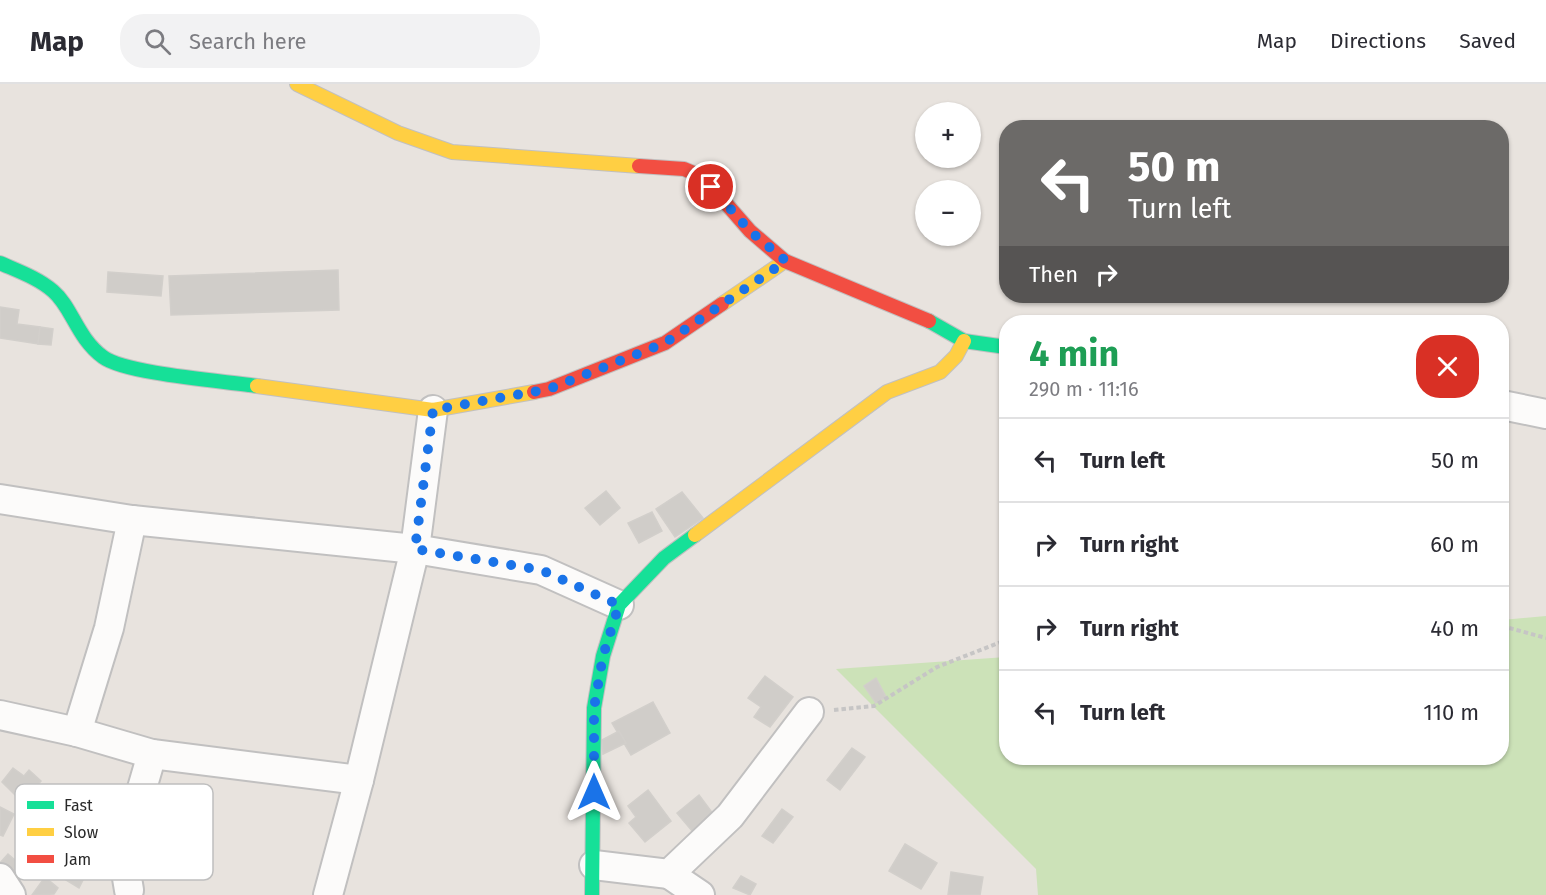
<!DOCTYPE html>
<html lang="en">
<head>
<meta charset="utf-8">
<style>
	:root { --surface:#fff; --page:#f2f2f3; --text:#2b2b33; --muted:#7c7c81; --line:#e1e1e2 }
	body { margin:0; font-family:"Fira Sans",sans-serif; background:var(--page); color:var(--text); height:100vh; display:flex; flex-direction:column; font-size:22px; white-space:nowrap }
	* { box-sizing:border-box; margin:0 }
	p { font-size:20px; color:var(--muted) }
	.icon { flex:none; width:33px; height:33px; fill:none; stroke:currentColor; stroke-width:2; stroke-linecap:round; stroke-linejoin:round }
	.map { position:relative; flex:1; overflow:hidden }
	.panel { position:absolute; left:999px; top:231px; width:510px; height:450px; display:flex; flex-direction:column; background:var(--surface); border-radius:24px; box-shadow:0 2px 4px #0004 }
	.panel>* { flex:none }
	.banner { position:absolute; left:999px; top:36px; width:510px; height:183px; border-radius:24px; box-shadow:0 2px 4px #0004; background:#6c6a68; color:#fff; overflow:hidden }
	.tools { position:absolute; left:915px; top:18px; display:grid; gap:12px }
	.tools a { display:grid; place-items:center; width:66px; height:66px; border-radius:50%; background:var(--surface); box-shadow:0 2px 4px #0004; font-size:30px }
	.pin { position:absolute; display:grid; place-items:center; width:51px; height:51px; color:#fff; margin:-26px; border:3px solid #fff; border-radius:50%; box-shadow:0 2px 6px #0007 }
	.me { position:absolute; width:66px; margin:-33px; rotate:0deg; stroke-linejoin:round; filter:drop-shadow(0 0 4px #0008) }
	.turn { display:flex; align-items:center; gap:21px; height:126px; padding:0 30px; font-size:27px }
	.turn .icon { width:78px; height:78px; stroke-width:2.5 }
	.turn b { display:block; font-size:42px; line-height:51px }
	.then { display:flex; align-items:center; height:57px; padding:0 30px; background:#0003; gap:12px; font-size:22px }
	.round { display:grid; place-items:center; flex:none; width:63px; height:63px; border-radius:24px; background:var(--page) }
	.head { display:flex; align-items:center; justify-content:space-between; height:102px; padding:0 30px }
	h1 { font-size:36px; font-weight:700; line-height:45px; color:#1e9e55 }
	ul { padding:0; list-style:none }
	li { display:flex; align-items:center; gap:18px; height:84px; padding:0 30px; border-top:2px solid var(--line) }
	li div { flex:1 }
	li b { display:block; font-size:22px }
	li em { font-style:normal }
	header { display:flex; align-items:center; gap:36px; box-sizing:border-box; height:84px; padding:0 30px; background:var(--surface); border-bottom:2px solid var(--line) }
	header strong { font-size:28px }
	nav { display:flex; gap:33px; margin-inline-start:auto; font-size:21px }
	.search { width:420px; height:54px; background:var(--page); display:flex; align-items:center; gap:15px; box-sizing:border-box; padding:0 21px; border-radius:24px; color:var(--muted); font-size:22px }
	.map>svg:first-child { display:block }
	.green { fill:#cce2b8 }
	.building { fill:#d0cdc9; stroke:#d2cfcb; stroke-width:1.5 }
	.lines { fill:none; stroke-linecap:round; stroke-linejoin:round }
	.street-casing { stroke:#c1c0c0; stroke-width:32 }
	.fast-casing { stroke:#c1c0c0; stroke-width:16 }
	.slow-casing { stroke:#c1c0c0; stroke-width:16 }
	.jam-casing { stroke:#c1c0c0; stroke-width:16 }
	.path { stroke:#c6c5c5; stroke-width:4; stroke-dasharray:4.5 3; stroke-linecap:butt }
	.street { stroke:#fcfbfa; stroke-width:28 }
	.fast { stroke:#16e098; stroke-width:14 }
	.slow { stroke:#ffcf43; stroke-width:14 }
	.jam { stroke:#f24e42; stroke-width:14 }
	.route { stroke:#1a73e8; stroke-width:10; stroke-dasharray:0 18 }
	.key { fill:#fff; stroke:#bfbfbf; stroke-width:1.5 }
	.key-label { font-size:16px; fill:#292929 }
</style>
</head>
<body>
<header>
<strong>Map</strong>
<div class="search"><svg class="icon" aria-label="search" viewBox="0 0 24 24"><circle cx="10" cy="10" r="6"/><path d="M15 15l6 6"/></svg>Search here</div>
<nav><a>Map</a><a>Directions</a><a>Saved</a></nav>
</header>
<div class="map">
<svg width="1546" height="811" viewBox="0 0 1546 811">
	<rect width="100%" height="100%" fill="#e8e3de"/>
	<!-- green -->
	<polygon class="green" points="1546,532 1546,811 1038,811 1036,785 836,585 1006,573 1006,674 1502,674 1502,536"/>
	<!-- building -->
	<g class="building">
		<polygon points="338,186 339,226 171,231 169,192"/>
		<polygon points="108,188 163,192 161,212 107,208"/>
		<polygon points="0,223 19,226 17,240 40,243 38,260 0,254"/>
		<polygon points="40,243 53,245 51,261 38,260"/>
		<polygon points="606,407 620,424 600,441 585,424"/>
		<polygon points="682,408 703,434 675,453 656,425"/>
		<polygon points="652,428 662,447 639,459 628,439"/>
		<polygon points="765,592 793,613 770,643 754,633 761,623 748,614"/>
		<polygon points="876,594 886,613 876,619 864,602"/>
		<polygon points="653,618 670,649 631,671 612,639"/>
		<polygon points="619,647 626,659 603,670 602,656"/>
		<polygon points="852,664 865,673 840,706 827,696"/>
		<polygon points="13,684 24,692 29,686 41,697 22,718 2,698"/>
		<polygon points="648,706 671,737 645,758 629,739 636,733 628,722"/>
		<polygon points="699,711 714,731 693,748 677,729"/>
		<polygon points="0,723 14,730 3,752 0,751"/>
		<polygon points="782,725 793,733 773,759 762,752"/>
		<polygon points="905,760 937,779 921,805 889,787"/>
		<polygon points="8,770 15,776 17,773 27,783 11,800 0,784 0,779"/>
		<polygon points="73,785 85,792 79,804 66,796"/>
		<polygon points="951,788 983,793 980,811 948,811"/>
		<polygon points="741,792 756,800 750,811 733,804"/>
		<polygon points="45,793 58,804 54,810 32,811"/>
	</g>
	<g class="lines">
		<!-- street casing -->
		<g class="street-casing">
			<g id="street">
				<polyline points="1502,321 1546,330"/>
				<polyline points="0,415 132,436 415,465 541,486 619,521"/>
				<polyline points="0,631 77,648 152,670 359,696"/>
				<polyline points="77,648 109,544 132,436"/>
				<polyline points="594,781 669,790 730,732 809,628"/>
				<polyline points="669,790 700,811"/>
				<polyline points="0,794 11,811"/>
				<polyline points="129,806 123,770 152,670"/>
				<polyline points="328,811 359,696 415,465 433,326"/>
			</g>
		</g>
		<!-- fast casing -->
		<g class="fast-casing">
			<g id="fast">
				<path d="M0,179C18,187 38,194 53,207C72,223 77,254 103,273C126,290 224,297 257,302"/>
				<polyline points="929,237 964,257 1006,263"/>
				<polyline points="592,811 594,624 603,572 619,521 664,474 695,451"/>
			</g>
		</g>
		<!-- slow casing -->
		<g class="slow-casing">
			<g id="slow">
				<polyline points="297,0 398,49 452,68 639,82"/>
				<polyline points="722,220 785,177"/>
				<polyline points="257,302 433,326 534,308"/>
				<polyline points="695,451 887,308 940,288 956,272 964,257"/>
			</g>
		</g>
		<!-- jam casing -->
		<g class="jam-casing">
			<g id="jam">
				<polyline points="639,82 684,85 703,93 750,147 785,177 929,237"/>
				<polyline points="534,308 549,305 665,259 722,220"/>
			</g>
		</g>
		<!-- path -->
		<g class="path">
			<polyline points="1502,542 1546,554"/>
			<polyline points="834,626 874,622 937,583 1006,556"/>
		</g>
		<!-- street -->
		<use href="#street" class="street"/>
		<!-- fast -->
		<use href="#fast" class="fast"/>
		<!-- slow -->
		<use href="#slow" class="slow"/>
		<!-- jam -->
		<use href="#jam" class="jam"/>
	</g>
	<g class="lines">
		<!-- route -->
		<polyline class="route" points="594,708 594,624 603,572 619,521 541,486 415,465 433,326 549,305 665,259 786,177 750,147 711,103"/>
	</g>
	<!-- legend -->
	<rect x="15" y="700" width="198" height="96" rx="9" class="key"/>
	<rect x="27" y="717" width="27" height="8" fill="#16e098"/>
	<rect x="27" y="744" width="27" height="8" fill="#ffcf43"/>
	<rect x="27" y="771" width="27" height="8" fill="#f24e42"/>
	<g class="key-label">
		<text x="64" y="727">Fast</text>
		<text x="64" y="754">Slow</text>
		<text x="64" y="781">Jam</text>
	</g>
</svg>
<div class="tools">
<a>+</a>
<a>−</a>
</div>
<div class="pin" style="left:711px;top:103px;background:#d93025"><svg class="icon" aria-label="arrive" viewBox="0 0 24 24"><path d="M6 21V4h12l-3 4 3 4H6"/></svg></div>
<svg class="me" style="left:594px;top:708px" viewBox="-20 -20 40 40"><path d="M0-17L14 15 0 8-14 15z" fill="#1a73e8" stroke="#fff" stroke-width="4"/></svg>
<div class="banner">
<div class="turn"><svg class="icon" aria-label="left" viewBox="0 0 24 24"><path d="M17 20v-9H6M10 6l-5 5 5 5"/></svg><div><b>50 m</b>Turn left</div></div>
<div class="then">Then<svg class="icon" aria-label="right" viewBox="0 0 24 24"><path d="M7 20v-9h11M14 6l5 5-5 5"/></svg></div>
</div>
<section class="panel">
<div class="head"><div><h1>4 min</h1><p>290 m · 11:16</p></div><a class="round" style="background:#d93025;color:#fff"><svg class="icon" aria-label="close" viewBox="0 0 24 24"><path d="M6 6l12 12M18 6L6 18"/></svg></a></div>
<ul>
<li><svg class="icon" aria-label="left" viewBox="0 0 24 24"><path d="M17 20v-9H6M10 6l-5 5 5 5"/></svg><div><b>Turn left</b></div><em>50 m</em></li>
<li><svg class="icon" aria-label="right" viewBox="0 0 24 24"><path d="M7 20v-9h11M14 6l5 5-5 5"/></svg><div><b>Turn right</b></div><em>60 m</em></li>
<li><svg class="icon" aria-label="right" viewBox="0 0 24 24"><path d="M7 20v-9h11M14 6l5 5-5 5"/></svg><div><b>Turn right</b></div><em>40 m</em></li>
<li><svg class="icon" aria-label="left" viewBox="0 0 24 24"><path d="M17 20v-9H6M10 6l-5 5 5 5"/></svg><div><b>Turn left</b></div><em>110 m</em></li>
</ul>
</section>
</div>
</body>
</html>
